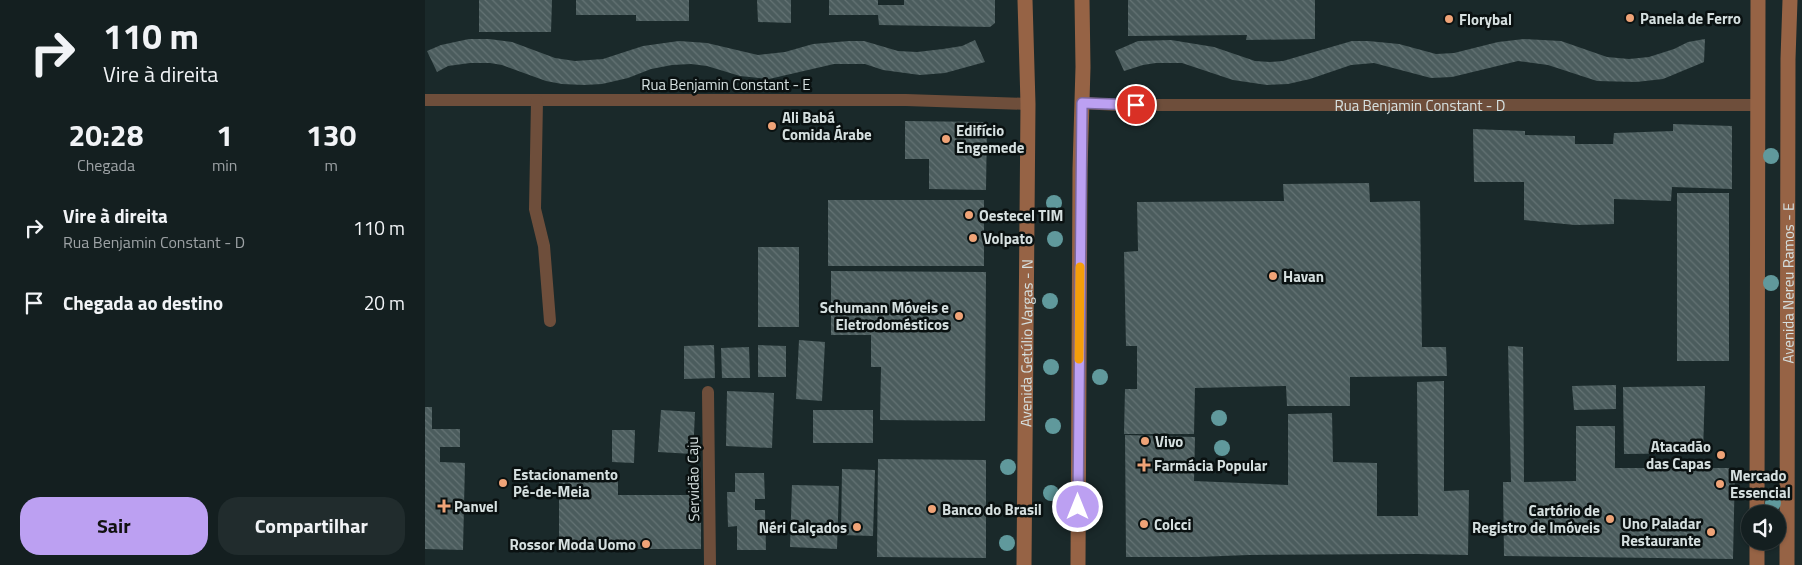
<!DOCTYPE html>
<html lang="pt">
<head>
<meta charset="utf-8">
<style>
	:root { --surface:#141f20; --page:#212c2d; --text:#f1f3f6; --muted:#9da2a5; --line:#333d3e; --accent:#bca0f2 }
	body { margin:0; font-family:"Titillium Web",sans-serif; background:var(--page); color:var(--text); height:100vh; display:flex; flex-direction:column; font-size:19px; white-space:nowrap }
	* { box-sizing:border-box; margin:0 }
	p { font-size:16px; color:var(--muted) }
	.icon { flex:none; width:28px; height:28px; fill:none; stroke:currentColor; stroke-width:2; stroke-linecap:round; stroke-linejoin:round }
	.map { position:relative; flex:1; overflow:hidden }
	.panel { display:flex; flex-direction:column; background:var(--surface); width:425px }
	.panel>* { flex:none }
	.hud { background:#141f20; color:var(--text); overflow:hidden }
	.tools { position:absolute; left:1316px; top:505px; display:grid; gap:10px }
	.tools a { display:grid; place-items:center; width:45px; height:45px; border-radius:50%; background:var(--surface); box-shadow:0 1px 4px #0004,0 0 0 1px var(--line); font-size:25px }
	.pin { position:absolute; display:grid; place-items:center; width:42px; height:42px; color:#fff; margin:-21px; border:2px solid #fff; border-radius:50%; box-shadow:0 1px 5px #0007 }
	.me { position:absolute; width:55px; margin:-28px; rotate:0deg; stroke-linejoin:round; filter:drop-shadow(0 0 4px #0008) }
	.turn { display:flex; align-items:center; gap:18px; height:105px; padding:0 20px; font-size:22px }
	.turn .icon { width:65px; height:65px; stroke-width:2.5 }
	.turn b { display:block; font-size:35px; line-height:42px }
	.eta { display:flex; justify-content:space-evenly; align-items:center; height:85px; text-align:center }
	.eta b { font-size:30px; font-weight:700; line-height:35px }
	.cta { display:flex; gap:10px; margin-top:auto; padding:10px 20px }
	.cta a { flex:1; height:58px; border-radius:20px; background:var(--accent); color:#111; font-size:20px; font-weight:700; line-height:58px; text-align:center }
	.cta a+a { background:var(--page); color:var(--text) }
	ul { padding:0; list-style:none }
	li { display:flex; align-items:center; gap:15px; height:75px; padding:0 20px }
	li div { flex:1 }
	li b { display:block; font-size:19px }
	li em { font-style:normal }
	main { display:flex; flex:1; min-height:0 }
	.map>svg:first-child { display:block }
	.building { fill:url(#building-back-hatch) }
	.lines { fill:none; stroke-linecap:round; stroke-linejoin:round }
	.lane { stroke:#6e4e3b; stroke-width:12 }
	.secondary { stroke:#966345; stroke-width:15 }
	.tree { fill:#60999c }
	.route-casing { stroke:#7a689d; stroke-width:12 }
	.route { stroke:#bca0f2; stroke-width:9 }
	.slow { stroke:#f59e0b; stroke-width:9 }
	.poi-dot { fill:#efa377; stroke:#0a1111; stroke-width:2 }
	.labels { text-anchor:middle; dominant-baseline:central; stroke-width:5; stroke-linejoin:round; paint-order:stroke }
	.poi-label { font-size:15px; font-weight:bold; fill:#d6e0e0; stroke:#0a1111; text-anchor:start }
	.street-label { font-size:15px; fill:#d6e0e0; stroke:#0a1111 }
</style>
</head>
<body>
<main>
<section class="panel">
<div class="hud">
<div class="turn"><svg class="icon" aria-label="right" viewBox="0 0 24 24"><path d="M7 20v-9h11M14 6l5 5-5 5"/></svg><div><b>110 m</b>Vire à direita</div></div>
</div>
<div class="eta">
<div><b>20:28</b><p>Chegada</p></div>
<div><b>1</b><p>min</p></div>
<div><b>130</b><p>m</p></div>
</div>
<ul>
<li><svg class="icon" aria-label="right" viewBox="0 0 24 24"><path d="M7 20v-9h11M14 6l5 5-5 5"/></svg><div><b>Vire à direita</b><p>Rua Benjamin Constant - D</p></div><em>110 m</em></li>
<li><svg class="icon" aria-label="arrive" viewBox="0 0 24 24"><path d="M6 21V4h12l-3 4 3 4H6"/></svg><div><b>Chegada ao destino</b></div><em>20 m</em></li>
</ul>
<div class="cta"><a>Sair</a><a>Compartilhar</a></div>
</section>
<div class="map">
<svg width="1377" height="565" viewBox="0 0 1377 565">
	<defs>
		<pattern id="building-back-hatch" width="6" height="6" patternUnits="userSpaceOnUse" patternTransform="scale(1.25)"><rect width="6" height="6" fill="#4b5c5d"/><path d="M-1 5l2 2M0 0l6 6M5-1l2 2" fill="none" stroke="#647374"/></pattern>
	</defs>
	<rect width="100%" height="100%" fill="#1a292a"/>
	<!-- building -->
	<g class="building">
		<polygon points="54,0 127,0 126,32 54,32"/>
		<polygon points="151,0 264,0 264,21 211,21 211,15 151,15"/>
		<polygon points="332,0 366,0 366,23 333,22"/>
		<polygon points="404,0 453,0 453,5 479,5 479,0 570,0 570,23 565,27 454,25 453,15 404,15"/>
		<polygon points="703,0 890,0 890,39 821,40 822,35 703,36"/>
		<polygon points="44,39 64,39 87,42 130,58 150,61 178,59 218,46 254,41 282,43 333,55 360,52 388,44 424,41 439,41 473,51 492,52 518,49 537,46 550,40 560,62 520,73 495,75 458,70 440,64 409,64 344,79 315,76 282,66 266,64 247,65 226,69 203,78 177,84 159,85 137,84 121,81 77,65 65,63 45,63 23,66 12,72 2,51 16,45"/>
		<polygon points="1099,39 1136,41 1182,57 1204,59 1224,57 1249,49 1263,42 1280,39 1279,62 1238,79 1211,82 1172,81 1123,65 1093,61 1027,77 1006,78 949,63 926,65 885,79 863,84 842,85 808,80 757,63 731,63 718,65 699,71 690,51 713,41 746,40 789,47 830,61 845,62 858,61 927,41 943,41 974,44 1011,54 1029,53 1073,42"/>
		<polygon points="480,121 562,122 561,190 504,189 504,159 480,159"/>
		<polygon points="1248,124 1307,126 1307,189 1247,187 1246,201 1189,199 1189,224 1150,225 1099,220 1099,182 1049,182 1048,129 1100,131 1100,135 1150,136 1150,144 1188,144 1189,133 1248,131"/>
		<polygon points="944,183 945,202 995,201 997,347 1021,347 1022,376 925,377 925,406 862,406 861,386 770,388 769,434 699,434 700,389 712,389 712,346 701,346 699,252 713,251 712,202 859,201 858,184"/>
		<rect x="1252" y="193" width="52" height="168"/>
		<rect x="403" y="200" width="156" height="66"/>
		<rect x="333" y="247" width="41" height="80"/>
		<polygon points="406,271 561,272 560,421 455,420 456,367 446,367 446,335 406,335"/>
		<polygon points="374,340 400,342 397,401 371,399"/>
		<polygon points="289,345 290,378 259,379 259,346"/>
		<polygon points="333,345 361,346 361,377 333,377"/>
		<polygon points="1083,346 1098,347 1099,482 1151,481 1151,426 1190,426 1190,468 1310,468 1308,559 1079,556 1078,482 1086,482"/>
		<polygon points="324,347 325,378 297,378 296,348"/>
		<polygon points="1019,381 1019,491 1044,490 1043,555 993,554 823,555 772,557 701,557 700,435 770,437 769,481 863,485 863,414 907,413 908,462 952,463 952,516 993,516 992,382"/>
		<polygon points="1191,385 1191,409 1149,410 1147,386"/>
		<polygon points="1280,386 1278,453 1199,454 1198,387"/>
		<polygon points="302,391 349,393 347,448 301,446"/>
		<polygon points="0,407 7,407 7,429 35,429 35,447 15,447 15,462 40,463 38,550 0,549"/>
		<polygon points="236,410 270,412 268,454 233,452"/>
		<rect x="388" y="410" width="60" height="33"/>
		<polygon points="187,430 210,430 209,463 187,462"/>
		<polygon points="453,459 561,460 561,558 452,557"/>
		<polygon points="417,469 450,470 448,536 416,535"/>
		<polygon points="134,471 193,471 193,495 276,495 276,549 134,549"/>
		<polygon points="310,473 339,473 340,499 330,499 330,510 340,510 341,550 312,550 312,526 303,527 302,492 310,492"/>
		<polygon points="367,485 414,486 412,549 365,547"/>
	</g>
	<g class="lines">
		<!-- lane -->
		<g class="lane">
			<polyline points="0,100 481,100 603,104"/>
			<polyline points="112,101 110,209 119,246 125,321"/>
			<path id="s1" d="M657,103L692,105H1332"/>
			<polyline points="283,392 285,565"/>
		</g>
		<!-- secondary -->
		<g class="secondary">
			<polyline points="1332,514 1333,0"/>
			<path id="s2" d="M599,565L603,104L600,0"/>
			<polyline points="653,565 655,169 658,67 657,0"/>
			<polyline points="1332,565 1332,541"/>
			<path id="s3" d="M1362,565L1363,59L1365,0"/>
		</g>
	</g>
	<!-- trees -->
	<g class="tree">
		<circle cx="1346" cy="156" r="8"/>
		<circle cx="629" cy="203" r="8"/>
		<circle cx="630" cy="239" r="8"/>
		<circle cx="1346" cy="283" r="8"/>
		<circle cx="625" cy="301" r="8"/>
		<circle cx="626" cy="367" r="8"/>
		<circle cx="675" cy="377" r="8"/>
		<circle cx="794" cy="418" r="8"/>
		<circle cx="628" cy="426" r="8"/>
		<circle cx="797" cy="448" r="8"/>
		<circle cx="583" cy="467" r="8"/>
		<circle cx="626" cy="493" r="8"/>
		<circle cx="1348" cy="503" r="8"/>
		<circle cx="582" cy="543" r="8"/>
	</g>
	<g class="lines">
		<!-- route casing -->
		<g class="route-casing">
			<polyline id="route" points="653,507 657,103 711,105"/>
		</g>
		<!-- route -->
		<use href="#route" class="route"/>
		<!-- slow -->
		<polyline class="slow" points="654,359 655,267"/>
	</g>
	<!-- markers -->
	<g class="poi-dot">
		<circle cx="1205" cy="18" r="5"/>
		<circle cx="1024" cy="19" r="5"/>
		<circle cx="347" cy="126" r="5"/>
		<circle cx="521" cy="139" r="5"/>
		<circle cx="544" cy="215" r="5"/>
		<circle cx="548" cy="238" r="5"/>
		<circle cx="848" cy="276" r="5"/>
		<circle cx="534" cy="316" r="5"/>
		<circle cx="720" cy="441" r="5"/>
		<circle cx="1296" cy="455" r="5"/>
		<path d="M716.5 457.5h5v5h5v5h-5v5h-5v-5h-5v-5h5z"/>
		<circle cx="78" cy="483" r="5"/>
		<circle cx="1295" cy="484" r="5"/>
		<path d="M16.5 498.5h5v5h5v5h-5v5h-5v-5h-5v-5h5z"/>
		<circle cx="507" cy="509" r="5"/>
		<circle cx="1185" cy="519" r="5"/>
		<circle cx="719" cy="524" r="5"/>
		<circle cx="432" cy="527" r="5"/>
		<circle cx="1286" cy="532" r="5"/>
		<circle cx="221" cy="544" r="5"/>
	</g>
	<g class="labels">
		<!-- poi labels -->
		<g class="poi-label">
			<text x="1215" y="18">Panela de Ferro</text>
			<text x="1034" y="19">Florybal</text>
			<text x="357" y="117">Ali Babá<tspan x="357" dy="17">Comida Árabe</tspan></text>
			<text x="531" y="130">Edifício<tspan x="531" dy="17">Engemede</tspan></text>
			<text x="554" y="215">Oestecel TIM</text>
			<text x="558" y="238">Volpato</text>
			<text x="858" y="276">Havan</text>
			<text x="524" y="307" text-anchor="end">Schumann Móveis e<tspan x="524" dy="17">Eletrodomésticos</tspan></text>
			<text x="730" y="441">Vivo</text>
			<text x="1286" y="446" text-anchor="end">Atacadão<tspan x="1286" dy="17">das Capas</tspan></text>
			<text x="729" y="465">Farmácia Popular</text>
			<text x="88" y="474">Estacionamento<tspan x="88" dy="17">Pé-de-Meia</tspan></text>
			<text x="1305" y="475">Mercado<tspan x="1305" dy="17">Essencial</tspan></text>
			<text x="29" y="506">Panvel</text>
			<text x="517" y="509">Banco do Brasil</text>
			<text x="1175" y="510" text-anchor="end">Cartório de<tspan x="1175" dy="17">Registro de Imóveis</tspan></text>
			<text x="1276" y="523" text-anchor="end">Uno Paladar<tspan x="1276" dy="17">Restaurante</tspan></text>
			<text x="729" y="524">Colcci</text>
			<text x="422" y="527" text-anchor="end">Néri Calçados</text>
			<text x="211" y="544" text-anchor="end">Rossor Moda Uomo</text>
		</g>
		<!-- street labels -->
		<g class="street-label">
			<text x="301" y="84">Rua Benjamin Constant - E</text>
			<text stroke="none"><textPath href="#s1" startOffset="338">Rua Benjamin Constant - D</textPath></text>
			<text stroke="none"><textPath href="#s3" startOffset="282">Avenida Nereu Ramos - E</textPath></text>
			<text stroke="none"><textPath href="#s2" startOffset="222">Avenida Getúlio Vargas - N</textPath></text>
			<text transform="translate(268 479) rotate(-91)">Servidão Caju</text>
		</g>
	</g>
</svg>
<div class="tools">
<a><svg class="icon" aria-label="sound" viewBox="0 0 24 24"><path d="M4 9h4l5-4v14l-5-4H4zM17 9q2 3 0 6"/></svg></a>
</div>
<div class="pin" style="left:711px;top:105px;background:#d93025"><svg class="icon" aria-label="arrive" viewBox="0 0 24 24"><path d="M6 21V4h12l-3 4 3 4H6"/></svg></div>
<svg class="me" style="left:653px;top:507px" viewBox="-20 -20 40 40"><circle r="17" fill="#bca0f2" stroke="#fff" stroke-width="3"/><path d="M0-11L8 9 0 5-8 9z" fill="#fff"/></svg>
</div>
</main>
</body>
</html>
